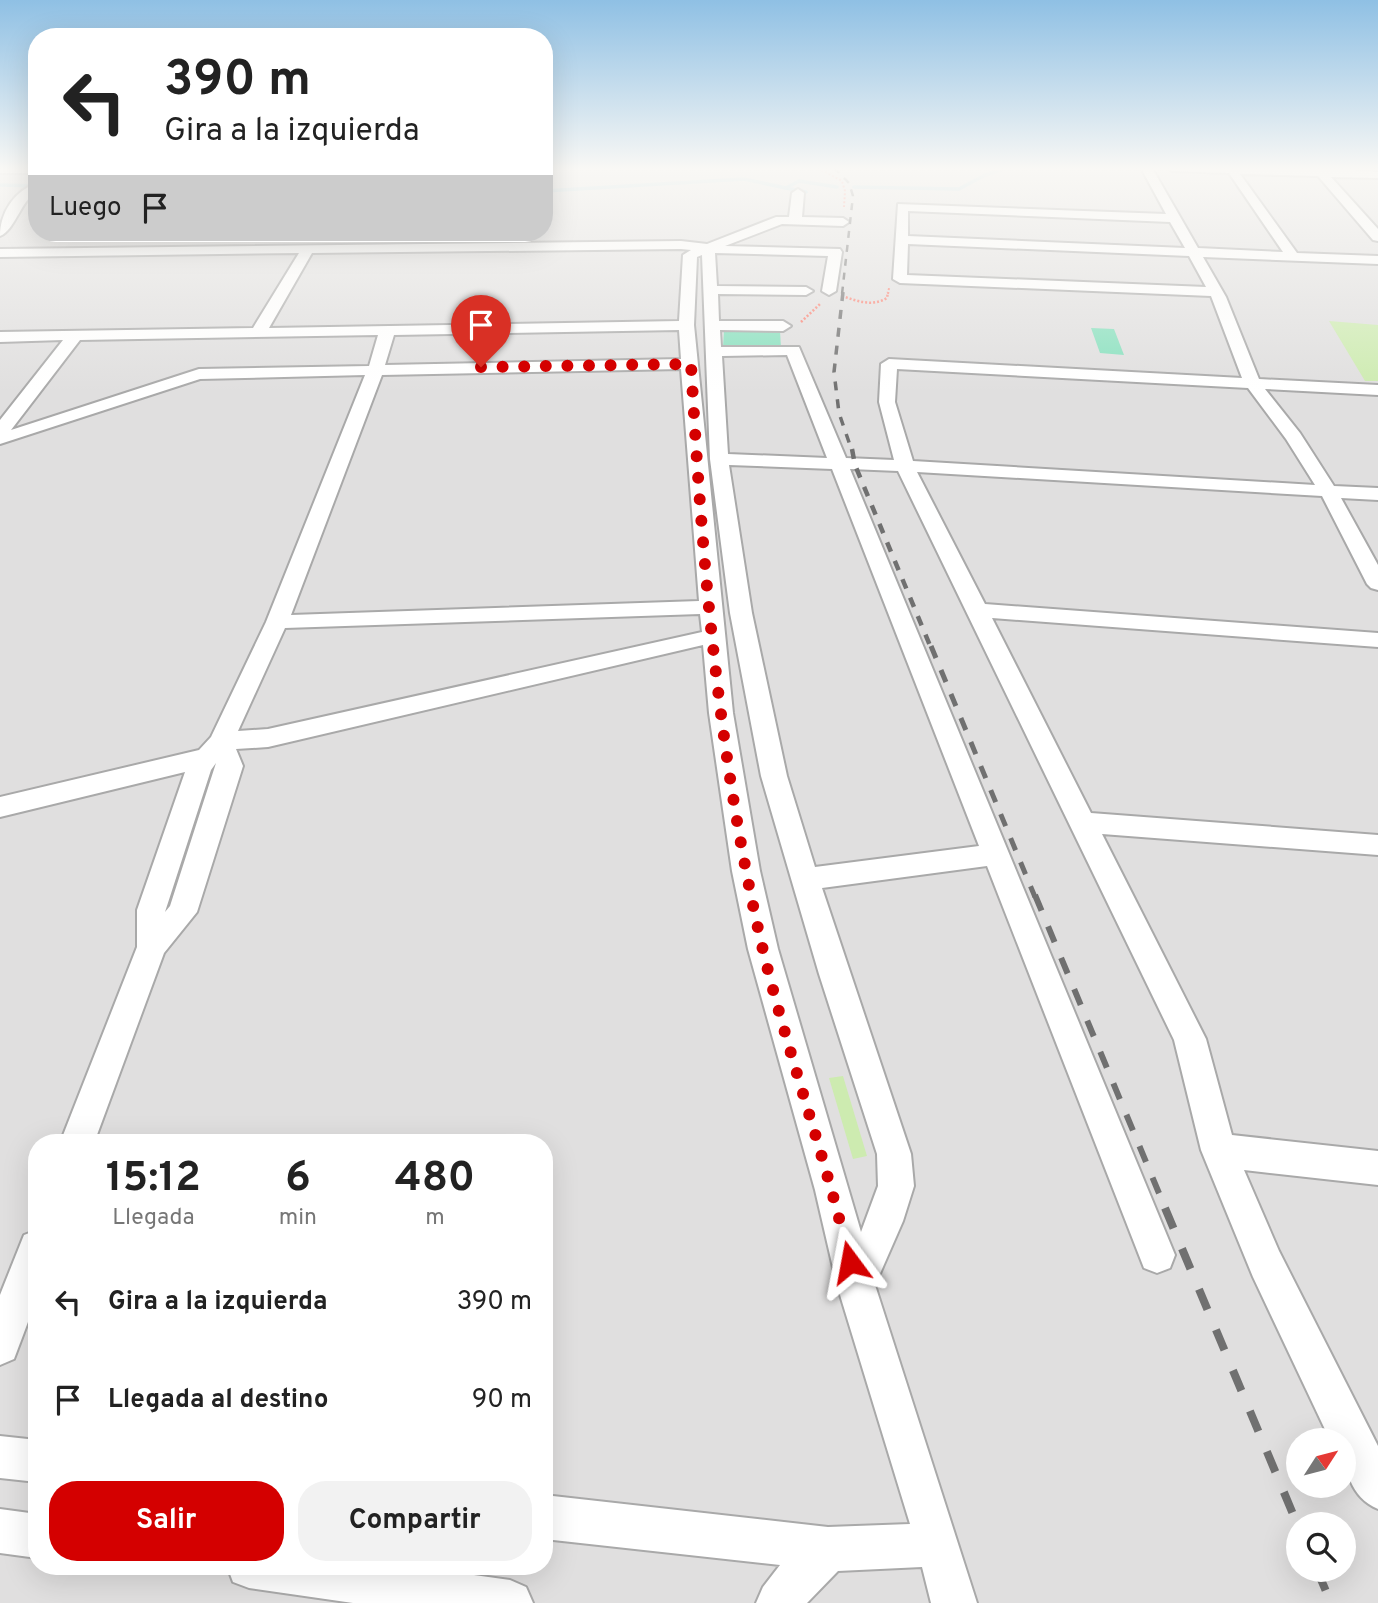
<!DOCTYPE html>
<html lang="es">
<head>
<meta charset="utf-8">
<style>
	:root { --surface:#fff; --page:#f2f2f2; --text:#222; --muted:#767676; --accent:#d40000 }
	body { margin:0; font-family:Overpass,sans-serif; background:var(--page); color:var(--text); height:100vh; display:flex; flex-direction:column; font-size:26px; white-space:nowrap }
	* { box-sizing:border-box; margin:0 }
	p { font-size:23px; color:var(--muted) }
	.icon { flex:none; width:38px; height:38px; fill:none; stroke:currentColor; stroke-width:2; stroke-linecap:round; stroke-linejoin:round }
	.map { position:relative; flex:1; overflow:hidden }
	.details { position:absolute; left:28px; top:1134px; width:525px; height:441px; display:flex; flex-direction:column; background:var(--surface); border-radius:28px; box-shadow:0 7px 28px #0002 }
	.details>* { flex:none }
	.banner { position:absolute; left:28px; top:28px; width:525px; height:214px; border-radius:28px; box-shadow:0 7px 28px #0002; background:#fff; color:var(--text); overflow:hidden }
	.needle { width:46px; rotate:54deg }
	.buttons { position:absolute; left:1286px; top:1428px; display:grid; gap:14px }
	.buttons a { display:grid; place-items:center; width:70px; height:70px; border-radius:50%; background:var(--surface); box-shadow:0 7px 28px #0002; font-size:35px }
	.pin { position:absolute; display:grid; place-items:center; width:60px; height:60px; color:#fff; margin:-72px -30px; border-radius:50% 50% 50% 0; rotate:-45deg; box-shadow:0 0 7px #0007 }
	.pin .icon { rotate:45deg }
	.me { position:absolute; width:77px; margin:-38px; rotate:347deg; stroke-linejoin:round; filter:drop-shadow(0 0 5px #0008) }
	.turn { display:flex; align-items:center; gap:24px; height:147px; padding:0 21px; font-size:32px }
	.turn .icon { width:91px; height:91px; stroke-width:2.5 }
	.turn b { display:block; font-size:49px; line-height:60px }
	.then { display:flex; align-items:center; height:66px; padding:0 21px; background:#0003; gap:14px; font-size:26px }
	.eta { display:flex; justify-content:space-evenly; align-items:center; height:119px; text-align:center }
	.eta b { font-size:42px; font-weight:700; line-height:49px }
	.action { display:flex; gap:14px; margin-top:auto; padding:14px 21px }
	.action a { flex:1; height:80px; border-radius:28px; background:var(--accent); color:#fff; font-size:28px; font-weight:700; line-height:80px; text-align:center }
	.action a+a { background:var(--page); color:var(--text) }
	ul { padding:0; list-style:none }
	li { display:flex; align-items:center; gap:21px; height:98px; padding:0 21px }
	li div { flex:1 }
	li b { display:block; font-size:26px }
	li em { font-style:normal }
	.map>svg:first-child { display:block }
	.residential { fill:#e0dfdf; fill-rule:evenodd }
	.grass { fill:#cdebb0 }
	.pitch { fill:#88e0be }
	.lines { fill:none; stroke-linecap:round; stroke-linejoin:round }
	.stream { stroke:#aad3df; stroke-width:3.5 }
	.minor-casing { stroke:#a9a9a9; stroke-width:4 }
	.path-far1 { stroke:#fa8072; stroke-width:2; stroke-dasharray:2 2; stroke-linecap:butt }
	.path { stroke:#fa8072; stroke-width:2.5; stroke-dasharray:2 2; stroke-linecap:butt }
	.minor { fill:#fff; fill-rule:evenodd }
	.rail-far5 { stroke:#707070; stroke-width:2.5; stroke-dasharray:7 7; stroke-linecap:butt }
	.rail-far4 { stroke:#707070; stroke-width:3.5; stroke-dasharray:9 9; stroke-linecap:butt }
	.rail-far3 { stroke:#707070; stroke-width:4.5; stroke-dasharray:10 10; stroke-linecap:butt }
	.rail-far2 { stroke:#707070; stroke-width:5; stroke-dasharray:13 13; stroke-linecap:butt }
	.rail-far1 { stroke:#707070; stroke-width:6; stroke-dasharray:17 17; stroke-linecap:butt }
	.rail { stroke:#707070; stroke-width:8; stroke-dasharray:22 22; stroke-linecap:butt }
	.route { stroke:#d40000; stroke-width:12; stroke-dasharray:0 21.6 }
</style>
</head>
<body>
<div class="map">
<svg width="1378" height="1603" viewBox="0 0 1378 1603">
	<rect width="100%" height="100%" fill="#f2efe9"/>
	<!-- residential -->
	<path class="residential" d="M0,168H37V233H544V168H1378V1603H0ZM37,1143H544V1566H37ZM1298,1440H1344V1486H1298ZM1298,1524H1344V1570H1298Z"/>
	<!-- grass -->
	<g class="grass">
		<polygon points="1329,321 1378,325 1378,381 1365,381"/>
		<polygon points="843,1076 867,1156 853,1159 829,1078"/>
	</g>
	<!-- pitch -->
	<g class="pitch">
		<polygon points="1091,328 1114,329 1124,355 1100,353"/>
		<polygon points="724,330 780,331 781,348 723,347"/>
	</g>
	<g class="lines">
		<!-- stream -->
		<g class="stream">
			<polyline points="0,185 37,186"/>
			<polyline points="854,187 959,189 985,175 1007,168"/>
			<polyline points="786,188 806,192"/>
			<polyline points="544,191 744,179 786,188 799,181 837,187"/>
		</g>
		<!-- minor casing -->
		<g class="minor-casing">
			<g id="minor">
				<rect x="0" y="168" width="37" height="5"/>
				<path d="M1141,168H1152L1198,248L1283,252L1229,173L1172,171L1167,168H1323L1378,172V178L1331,177L1378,229V241L1373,240L1318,176L1240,174L1297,253L1378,256V264L1203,257L1226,297L1259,379L1378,385V395L1265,389L1300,433L1334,486L1378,488V500L1341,498L1378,565V590L1371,588L1367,584L1322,496L917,472L985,604L1378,633V647L992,618L1091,813L1378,835V855L1102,834L1206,1039L1232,1135L1378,1151V1185L1244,1170L1279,1251L1378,1446V1509C1350,1497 1344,1469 1344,1440H1330L1253,1277L1201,1150L1174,1040L898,471L850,469L1175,1255L1170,1268L1157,1273L1144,1268L987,866L822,888L911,1154L914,1186L903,1221L875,1285L977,1603H931L922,1567L838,1571L807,1603H756L763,1587L780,1565L544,1539V1495L828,1527L910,1524L837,1285L815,1190L748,949L732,871L709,713L703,645L268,747L236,749L243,766L197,912L164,953L94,1143H60L137,947V910L185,772L0,817V797L199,750L211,737L266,622L365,375L200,379L0,444V420L63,340L0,342V332L253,328L299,253L0,257V249L681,241L707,244L776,217H789L792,193L798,189L804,193L802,217L843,218L849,222L843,226L782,224L725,246L840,249L842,252L836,291L829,295L822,291L828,256L715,253L717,286L806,287L813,291L806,295L718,294L719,321H783L791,326L783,331L720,330L721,347H799L846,458L894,460L879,402L881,364L889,359L1242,378L1211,296L900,283L893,279L898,204L1166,214ZM908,211L1170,222L1185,248L908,236ZM908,244L1189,256L1206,287L907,275ZM681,249L691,250L683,255L679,321L269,328L312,253ZM702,255L710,459L730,613L761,776L819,974L877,1154L878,1186L861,1232L778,949L760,871L733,713L694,325L697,257ZM679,330L681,359L385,365L394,335ZM378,335L369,366L199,369L11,430L80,340ZM787,355L827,458L728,454L722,356ZM681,369L699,601L291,615L382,375ZM897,369L1248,388L1286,439L1315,485L913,461L895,402ZM729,465L832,469L979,846L815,867L787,776L752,613ZM700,614L702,632L268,729L238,731L285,628ZM216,763L170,906L165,912L211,770Z"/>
				<path d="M37,183V191C20,202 15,230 0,236C0,213 14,191 37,183Z"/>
				<polygon points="37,1230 37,1298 14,1359 0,1365 0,1295 24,1235"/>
				<polygon points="0,1436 37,1440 37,1482 0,1478"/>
				<polygon points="0,1509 37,1514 37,1558 0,1553"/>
				<polygon points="227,1566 409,1566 510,1580 526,1587 533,1603 353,1603 249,1588 233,1582"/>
			</g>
		</g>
		<!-- path-far1 -->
		<g class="path-far1">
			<polyline points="818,168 842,181 845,191 844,207"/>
			<polyline points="888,294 889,288"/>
		</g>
		<!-- path -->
		<g class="path">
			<path d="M842,296C857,301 872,307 887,298L888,292"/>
			<polyline points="801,322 820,304"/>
		</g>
		<!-- minor -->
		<use href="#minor" class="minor"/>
		<!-- rail-far5 -->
		<polyline class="rail-far5" points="834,168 849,183 853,196 842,294"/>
		<!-- rail-far4 -->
		<polyline class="rail-far4" points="843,292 834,372 839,413 852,451"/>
		<!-- rail-far3 -->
		<polyline class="rail-far3" points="852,449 855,465 931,648"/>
		<!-- rail-far2 -->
		<polyline class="rail-far2" points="931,646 1035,897"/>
		<!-- rail-far1 -->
		<polyline class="rail-far1" points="1035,895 1166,1210"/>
		<!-- rail -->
		<g class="rail">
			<polyline points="1165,1208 1298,1526"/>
			<polyline points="1317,1570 1331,1603"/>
		</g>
	</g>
	<!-- sky -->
	<linearGradient id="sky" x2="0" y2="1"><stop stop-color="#8fc0e4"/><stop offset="0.43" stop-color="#f9f8f5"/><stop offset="1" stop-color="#f9f8f5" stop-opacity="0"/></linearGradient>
	<rect width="1378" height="393" fill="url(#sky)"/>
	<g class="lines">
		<!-- route -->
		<path class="route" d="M481,367L691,364C702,559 718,756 762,946C787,1052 825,1155 850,1262"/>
	</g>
</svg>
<div class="buttons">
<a><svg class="needle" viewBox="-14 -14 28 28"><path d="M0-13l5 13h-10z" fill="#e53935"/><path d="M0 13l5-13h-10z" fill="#767676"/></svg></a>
<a><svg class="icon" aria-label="search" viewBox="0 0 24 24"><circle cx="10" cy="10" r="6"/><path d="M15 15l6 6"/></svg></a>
</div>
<div class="pin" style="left:481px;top:367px;background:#d93025"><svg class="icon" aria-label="arrive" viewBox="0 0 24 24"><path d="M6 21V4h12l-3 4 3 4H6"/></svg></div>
<svg class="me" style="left:850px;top:1262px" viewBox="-20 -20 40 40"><path d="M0-17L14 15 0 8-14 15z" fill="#d40000" stroke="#fff" stroke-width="4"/></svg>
<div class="banner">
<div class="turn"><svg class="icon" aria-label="left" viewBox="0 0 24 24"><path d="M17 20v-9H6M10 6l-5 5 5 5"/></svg><div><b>390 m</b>Gira a la izquierda</div></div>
<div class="then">Luego<svg class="icon" aria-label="arrive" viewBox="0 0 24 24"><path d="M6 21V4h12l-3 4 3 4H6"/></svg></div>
</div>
<section class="details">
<div class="eta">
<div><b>15:12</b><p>Llegada</p></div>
<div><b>6</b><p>min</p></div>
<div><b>480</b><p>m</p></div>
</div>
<ul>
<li><svg class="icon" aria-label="left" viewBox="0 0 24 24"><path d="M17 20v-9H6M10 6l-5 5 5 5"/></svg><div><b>Gira a la izquierda</b></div><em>390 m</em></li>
<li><svg class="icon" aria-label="arrive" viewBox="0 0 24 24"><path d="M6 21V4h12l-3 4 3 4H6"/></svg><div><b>Llegada al destino</b></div><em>90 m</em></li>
</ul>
<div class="action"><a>Salir</a><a>Compartir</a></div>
</section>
</div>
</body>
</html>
